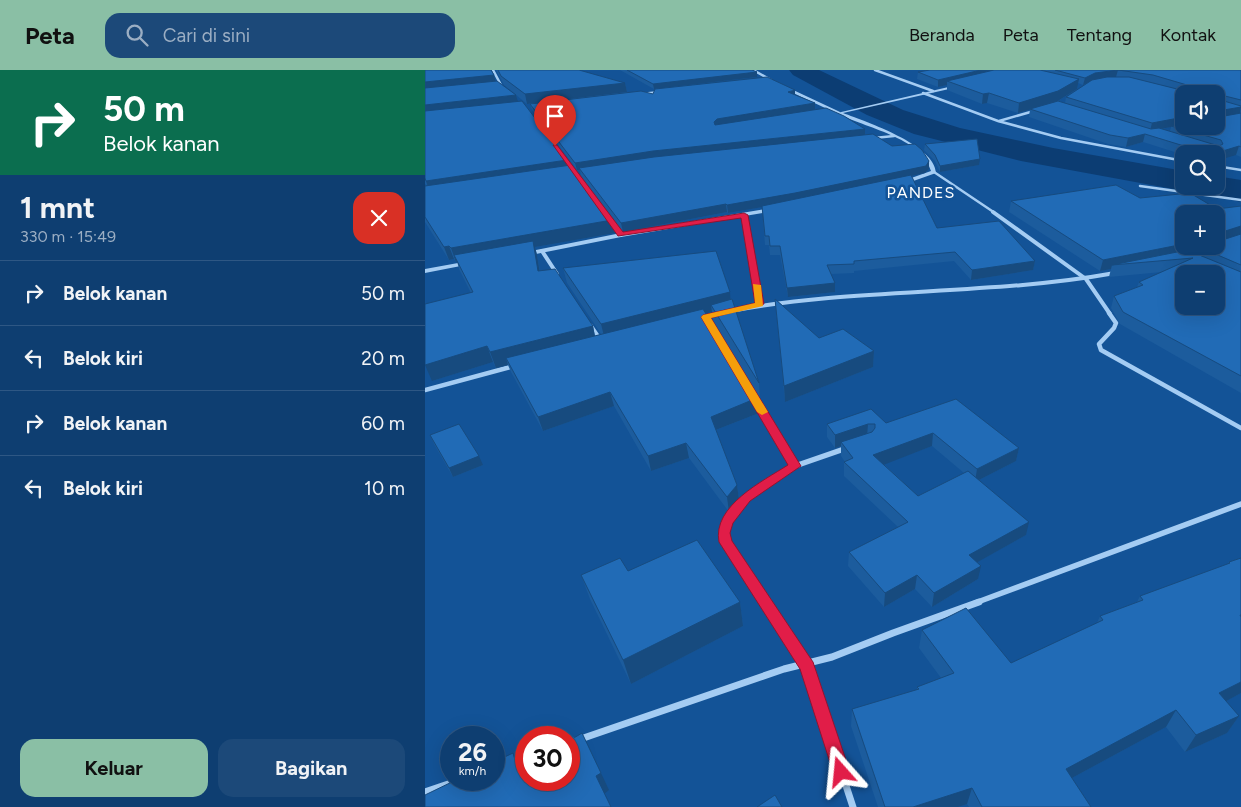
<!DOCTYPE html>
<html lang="id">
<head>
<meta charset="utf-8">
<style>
	:root { --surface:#0e3e71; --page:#1c4979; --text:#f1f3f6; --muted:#9baec3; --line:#2e5784; --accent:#8abfa5 }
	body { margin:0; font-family:Figtree,sans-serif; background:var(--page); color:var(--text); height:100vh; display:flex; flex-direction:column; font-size:19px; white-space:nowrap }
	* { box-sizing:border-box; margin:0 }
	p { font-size:16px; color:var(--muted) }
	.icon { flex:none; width:28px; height:28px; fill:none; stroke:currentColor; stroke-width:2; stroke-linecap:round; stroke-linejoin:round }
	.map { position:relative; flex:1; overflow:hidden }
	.details { display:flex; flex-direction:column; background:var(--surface); width:425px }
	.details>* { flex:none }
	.top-card { background:#0b6e4f; color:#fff; overflow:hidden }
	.buttons { position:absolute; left:750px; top:15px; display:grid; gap:10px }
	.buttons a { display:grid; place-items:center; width:50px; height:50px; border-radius:10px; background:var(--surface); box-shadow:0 5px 20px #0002,0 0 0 1px var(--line); font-size:25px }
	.speed { position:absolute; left:15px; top:656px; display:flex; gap:10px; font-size:25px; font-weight:700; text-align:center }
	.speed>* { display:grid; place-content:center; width:65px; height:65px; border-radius:50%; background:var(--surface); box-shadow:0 5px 20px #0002,0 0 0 1px var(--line); line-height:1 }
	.speed small { font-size:12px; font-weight:400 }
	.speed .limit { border:8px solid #d22; background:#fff; color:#111 }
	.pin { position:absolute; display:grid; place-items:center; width:42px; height:42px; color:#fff; margin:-51px -21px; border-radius:50% 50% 50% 0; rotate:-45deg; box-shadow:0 0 5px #0007 }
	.pin .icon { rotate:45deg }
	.me { position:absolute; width:55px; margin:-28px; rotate:342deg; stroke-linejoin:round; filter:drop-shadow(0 0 4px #0008) }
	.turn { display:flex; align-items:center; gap:18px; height:105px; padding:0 20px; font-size:22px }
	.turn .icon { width:65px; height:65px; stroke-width:2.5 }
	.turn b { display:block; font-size:35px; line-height:42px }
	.round { display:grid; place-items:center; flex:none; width:52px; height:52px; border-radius:15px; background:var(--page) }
	.overview { display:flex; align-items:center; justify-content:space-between; height:85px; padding:0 20px }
	h1 { font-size:30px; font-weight:700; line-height:38px }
	.action { display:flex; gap:10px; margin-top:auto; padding:10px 20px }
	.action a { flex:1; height:58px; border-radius:15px; background:var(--accent); color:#111; font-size:20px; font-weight:700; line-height:58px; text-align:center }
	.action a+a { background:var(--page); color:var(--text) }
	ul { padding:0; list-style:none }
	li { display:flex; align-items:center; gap:15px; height:65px; padding:0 20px; border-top:1px solid var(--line) }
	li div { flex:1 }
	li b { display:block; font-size:19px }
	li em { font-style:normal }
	header { display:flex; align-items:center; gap:30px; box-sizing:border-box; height:70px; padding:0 25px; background:var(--accent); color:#111 }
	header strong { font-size:24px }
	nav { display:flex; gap:28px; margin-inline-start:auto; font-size:18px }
	.search { width:350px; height:45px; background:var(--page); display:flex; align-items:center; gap:12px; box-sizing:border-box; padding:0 18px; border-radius:15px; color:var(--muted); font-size:19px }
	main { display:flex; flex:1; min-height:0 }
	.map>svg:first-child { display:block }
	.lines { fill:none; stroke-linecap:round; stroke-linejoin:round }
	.river { fill:#0c3d73; fill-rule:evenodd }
	.minor-far4 { stroke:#a4ccf3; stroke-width:2.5 }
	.minor-far3 { stroke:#a4ccf3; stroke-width:4 }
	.minor-far2 { stroke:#a4ccf3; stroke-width:4.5 }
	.minor-far1 { stroke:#a4ccf3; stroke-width:5.5 }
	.minor { stroke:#a4ccf3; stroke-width:7 }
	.tertiary { fill:#a4ccf3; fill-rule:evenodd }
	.wall { fill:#1c5c9d; fill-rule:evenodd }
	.shaded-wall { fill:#174b7f }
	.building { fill:#216bb6; stroke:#174b7f; fill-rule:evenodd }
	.route { fill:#e11d48; stroke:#92132f }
	.slow { fill:#f59e0b }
	.labels { text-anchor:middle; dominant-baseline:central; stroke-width:5; stroke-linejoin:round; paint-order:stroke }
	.far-quarter-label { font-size:16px; letter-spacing:1px; fill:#fff; stroke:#135397 }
</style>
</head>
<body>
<header>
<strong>Peta</strong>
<div class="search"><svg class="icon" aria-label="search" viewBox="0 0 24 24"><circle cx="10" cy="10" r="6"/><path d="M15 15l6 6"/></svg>Cari di sini</div>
<nav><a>Beranda</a><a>Peta</a><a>Tentang</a><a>Kontak</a></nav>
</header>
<main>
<section class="details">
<div class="top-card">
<div class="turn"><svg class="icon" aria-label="right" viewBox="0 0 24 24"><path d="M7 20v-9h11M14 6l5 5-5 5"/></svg><div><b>50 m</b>Belok kanan</div></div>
</div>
<div class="overview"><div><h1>1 mnt</h1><p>330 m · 15:49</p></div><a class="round" style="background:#d93025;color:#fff"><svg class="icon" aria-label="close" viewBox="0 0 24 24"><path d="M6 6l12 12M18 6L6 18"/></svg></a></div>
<ul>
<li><svg class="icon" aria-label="right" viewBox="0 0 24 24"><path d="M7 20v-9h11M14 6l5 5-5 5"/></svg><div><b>Belok kanan</b></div><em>50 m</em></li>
<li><svg class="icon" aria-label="left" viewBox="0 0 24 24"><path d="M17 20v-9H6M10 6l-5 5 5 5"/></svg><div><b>Belok kiri</b></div><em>20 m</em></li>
<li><svg class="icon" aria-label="right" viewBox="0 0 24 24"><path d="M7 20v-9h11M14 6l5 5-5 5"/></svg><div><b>Belok kanan</b></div><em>60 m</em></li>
<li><svg class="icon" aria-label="left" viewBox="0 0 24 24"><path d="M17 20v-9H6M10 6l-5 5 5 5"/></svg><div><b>Belok kiri</b></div><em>10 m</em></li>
</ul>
<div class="action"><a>Keluar</a><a>Bagikan</a></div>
</section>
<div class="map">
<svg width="816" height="737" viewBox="0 0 816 737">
	<rect width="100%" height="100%" fill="#135397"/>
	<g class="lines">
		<!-- river -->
		<g class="river">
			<polygon points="364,0 394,0 478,40 535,58 628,78 759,101 759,116 773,116 759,121 596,91 489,64 442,45 368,5"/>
			<polygon points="791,106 816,110 816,132 778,123 773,116 791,116"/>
		</g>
		<!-- minor-far4 -->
		<g class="minor-far4">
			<polyline points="68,0 77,17"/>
			<polyline points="328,0 346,10"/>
			<polyline points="450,0 508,21"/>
			<polyline points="365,20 414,43"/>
			<polyline points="498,23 573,51 636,68 759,91"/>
			<polyline points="216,24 235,22"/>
			<polyline points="574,51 609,41"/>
			<polyline points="449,68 469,66"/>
			<polyline points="791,96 816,100"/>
			<polyline points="509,102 570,143"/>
			<polyline points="715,116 816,130"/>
		</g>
		<!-- minor-far3 -->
		<g class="minor-far3">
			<polyline points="568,142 661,209 685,244"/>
			<polyline points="319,145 335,234"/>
			<polyline points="184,149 196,165"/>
			<polyline points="117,181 132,204"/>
			<path d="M306,241C434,217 562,226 690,203"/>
		</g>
		<!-- minor-far2 -->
		<g class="minor-far2">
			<polyline points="684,243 691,253 689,258 674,274 676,280 816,358"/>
			<polyline points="165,255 176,271"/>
			<polyline points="0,320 89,296"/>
			<polyline points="331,332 355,372"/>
		</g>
		<!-- minor-far1 -->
		<g class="minor-far1">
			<polyline points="370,396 422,378"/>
			<polyline points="341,533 301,472 301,459 305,448 323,427 370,396 355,371"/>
			<polyline points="550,533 816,434"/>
		</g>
		<!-- minor -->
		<g class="minor">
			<polyline points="340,532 382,597 428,737"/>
			<polyline points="144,673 359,599 407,587 468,563 554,532"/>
			<polyline points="88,692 101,687"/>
			<polyline points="0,722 35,710"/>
		</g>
		<!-- tertiary -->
		<g class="tertiary">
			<path d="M532,15L533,17L418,43C442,52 510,75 511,103L477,115L474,113L475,112L506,101C497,67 439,58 412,43Z"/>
			<polygon points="347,138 349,139 349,141 196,167 101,186 98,184 101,182 196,163"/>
			<polygon points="44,191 47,193 46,194 0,203 0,199"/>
		</g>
	</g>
	<!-- wall -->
	<g class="wall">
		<polygon points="0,0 69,5 70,11 91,25 92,31 144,96 190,163 110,177 112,185 115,201 168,256 170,266 176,264 142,213 138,198 306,230 334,313 335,329 288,250 287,242 281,244 332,328 334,343 291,360 312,415 314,430 304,442 264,388 226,401 189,336 118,361 86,302 83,295 71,298 68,292 7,311 46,223 34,199 32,191 31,192 29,189 24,190 0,152 0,116 3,116 0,114"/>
		<polygon points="71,0 154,0 200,13 202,22 228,24 370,25 390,33 390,39 504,99 500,103 486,106 512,158 610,191 608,200 546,210 529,191 429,201 429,203 406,204 410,222 363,227 355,185 345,185 344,175 340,175 337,137 303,143 302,142 198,162 156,106 155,100 152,100 107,40 105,34 102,34 79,15"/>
		<polygon points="195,0 327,0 332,2 332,7 229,19"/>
		<path d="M505,0H816V87L811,85L791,84H759V85L718,72L701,77L683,74L604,47L605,39L593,43L562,33L557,34L522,20V15L513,17L492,9L493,2ZM667,11L641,27L640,33L633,31L652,19L653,13L658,15ZM791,24V56H759ZM746,57L745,61L737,59Z"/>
		<polygon points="500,74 554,95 515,102 510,91 499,80"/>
		<path d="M715,128L792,139L816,136V323L695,254L686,238L689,226L712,217L714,212L737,202L684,207L686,199L675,201L584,142L586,131ZM773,180L771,184L766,182Z"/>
		<polygon points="350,229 394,268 449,281 448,297 360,332"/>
		<path d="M461,353L594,378L591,391L554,410L601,465L552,492L553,509L507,537L490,519L459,537L423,496L424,482L473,457L419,406V392H420L416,386V376L410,378L402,367V354ZM507,376L539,403L493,426L459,394Z"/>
		<polygon points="5,365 58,395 28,407 9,374"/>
		<polygon points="816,488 816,623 801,631 814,646 802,663 760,682 741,657 647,708 666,737 544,737 542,734 533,737 453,737 426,656 427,639 492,620 492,617 516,608 494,578 497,560 586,593 672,553 675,546 712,532 715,526 802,495 804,492"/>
		<polygon points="203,501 315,532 318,556 206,614 165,529 156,505"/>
	</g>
	<!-- shaded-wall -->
	<g class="shaded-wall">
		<polygon points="556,0 584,0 522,11 522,15 513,17 513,10"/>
		<polygon points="693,0 691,7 668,10 658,15 660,8 670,3"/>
		<polygon points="332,2 332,7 229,19 228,14"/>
		<polygon points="69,5 71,14 0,22 0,12"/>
		<polygon points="654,9 652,19 631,32 593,43 594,33"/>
		<polygon points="200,13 202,22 102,34 100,24"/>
		<polygon points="370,20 370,26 363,22"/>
		<polygon points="564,23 562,33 557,34 558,24"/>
		<polygon points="91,25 94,35 0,46 0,35"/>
		<polygon points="390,33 390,40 290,58 289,52 292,49"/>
		<polygon points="816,37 815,44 791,49 791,43 793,41"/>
		<polygon points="759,47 759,55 746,56 746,57 725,61 727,53"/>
		<polygon points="440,59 440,66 154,98 155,100 152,100 150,93 228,81"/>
		<polygon points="720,64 718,72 701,77 703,68"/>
		<polygon points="814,76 811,85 791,91 791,84 788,84"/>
		<polygon points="555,89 554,95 515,102 515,96"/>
		<polygon points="142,90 145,101 5,123 1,111"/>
		<polygon points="504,91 504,99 500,103 371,131 303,143 302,135"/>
		<polygon points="301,134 302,142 198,162 196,153"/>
		<polygon points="187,150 190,163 110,177 112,185 117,216 113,201 29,185 32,191 31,192 26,178"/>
		<polygon points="816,156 816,163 815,166 791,174 791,164"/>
		<polygon points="759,174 759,176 784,176 774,177 773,180 758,184 687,195 686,199 675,201 678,190"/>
		<polygon points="24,176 29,189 24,190 19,177"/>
		<polygon points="610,191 608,200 546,210 547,200"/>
		<polygon points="410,213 410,222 363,227 362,218"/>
		<polygon points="305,222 306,237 286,235 287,242 180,270 176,254"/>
		<polygon points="168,256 171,272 81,288 83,295 71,298 65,282"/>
		<polygon points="62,276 68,292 7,311 0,295"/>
		<polygon points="449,281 448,297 360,332 359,316"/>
		<polygon points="185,322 189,336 118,361 113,347"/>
		<polygon points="332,328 334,343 288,361 286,347"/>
		<polygon points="443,354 442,367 416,372 416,376 410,378 410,365"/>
		<polygon points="508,363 507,376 448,399 448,385"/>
		<polygon points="261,373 264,388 226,401 223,386"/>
		<polygon points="594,378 591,391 550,412 552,399"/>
		<polygon points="54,386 58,395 28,407 24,398"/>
		<polygon points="312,415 314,430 304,442 302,427"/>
		<polygon points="604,452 601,465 542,498 544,485"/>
		<polygon points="556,496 553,509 507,537 509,523"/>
		<polygon points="492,505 490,519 459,537 460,523"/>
		<polygon points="315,532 318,556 206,614 198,590"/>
		<polygon points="816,612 816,623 783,641 794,623"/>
		<polygon points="751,640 741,657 634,715 641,699"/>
		<polygon points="814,646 802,663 760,682 771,665"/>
		<polygon points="88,683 99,701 93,701"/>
		<polygon points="176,703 184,720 179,724 171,706"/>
		<polygon points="547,718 542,734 533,737 488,737"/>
	</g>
	<!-- building -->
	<g class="building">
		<polygon points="0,0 66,0 69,5 0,12"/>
		<polygon points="73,0 154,0 200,13 100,24 76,6"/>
		<polygon points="202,0 327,0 332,2 228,14"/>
		<polygon points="505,0 556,0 513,10 493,2"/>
		<polygon points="569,0 615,0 654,9 633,21 594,33 564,23 558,24 522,11"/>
		<polygon points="630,0 816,0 816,30 792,24 791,25 791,24 759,24 759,47 727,53 641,27 667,10 682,7 704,7 760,21 764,19 762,15 728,5 693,0 670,3 660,8"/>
		<polygon points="342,7 370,20 363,22 390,33 292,49 289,52 290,55 401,38 419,46 440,59 228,81 150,93 105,34 216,21 228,24 230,19"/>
		<polygon points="72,11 91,25 0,35 0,18"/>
		<polygon points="791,28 792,29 816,36 816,37 793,41 791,43"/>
		<polygon points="97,31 142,90 1,111 0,108 0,41"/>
		<polygon points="633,31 726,59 734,58 794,76 798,74 796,70 746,56 759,53 759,56 791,56 791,45 794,47 816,43 816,77 814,76 788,84 785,84 720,64 703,68 685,65 605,39"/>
		<polygon points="448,64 467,76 490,74 497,80 504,91 501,96 370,123 302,135 301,134 196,153 154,98 229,87"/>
		<polygon points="552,69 555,89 515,96 510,85 500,74"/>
		<polygon points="146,95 187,150 26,178 24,176 19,177 0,147 0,116"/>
		<polygon points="486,105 512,158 574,151 610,191 547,200 530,182 429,191 429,194 402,195 410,213 362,218 355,176 345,176 344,166 340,166 337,136"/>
		<polygon points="691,115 715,128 765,123 792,139 816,136 816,156 791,164 791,144 759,144 759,174 678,190 586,131"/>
		<polygon points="816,164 816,195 774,177 776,176 791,176 791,172"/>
		<polygon points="108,171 113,201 130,199 168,256 65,282 62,276 0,295 0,234 48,222 29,185"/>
		<path d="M762,180L816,202V306L698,242L689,226L718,215L714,212L768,188L687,195ZM759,204H791V236H759Z"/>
		<polygon points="291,181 305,222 176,254 138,198"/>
		<polygon points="307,229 334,313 286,235"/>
		<polygon points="350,229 394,268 418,259 449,281 359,316"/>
		<polygon points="278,239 332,328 286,347 312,415 302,427 261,373 223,386 185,322 113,347 81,288"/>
		<polygon points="531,329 594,378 552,399 508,363 448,385 493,426 543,401 604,452 544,485 556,496 509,523 492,505 460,523 424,482 483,452 419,392 428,388 416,372 447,362 450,358 450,354 443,354 410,365 402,354 446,339 461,353"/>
		<polygon points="34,354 54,386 24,398 5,365"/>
		<polygon points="272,470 315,532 198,590 156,505 195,488 203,501"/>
		<polygon points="816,488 816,545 815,545 816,547 816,612 794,623 814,646 771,665 751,640 641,699 666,737 557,737 547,718 488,737 460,737 427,639 494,619 492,617 529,603 497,560 541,538 586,593 678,550 675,546 718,530 715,526 805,493 804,492"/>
		<polygon points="157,663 176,703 171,706 186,737 0,737 0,725 31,710 69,710 69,692 88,683 93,701 101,696 101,710 144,710 144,671"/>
		<polygon points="350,725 357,737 332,737"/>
	</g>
	<!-- route -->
	<path class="route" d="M128,75H132L198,162L319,143L323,145L339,234L286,248L376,396L325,431L308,453L305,463L307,471L388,592L425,702L423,708L416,711L410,708L375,599L294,472C287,436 338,411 363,395L276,247L278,245L330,233L316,148L193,166Z"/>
	<!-- slow -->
	<polygon class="slow" points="328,214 336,215 338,236 286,248 343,342 337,345 332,342 276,247 278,245 330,233"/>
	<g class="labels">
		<!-- far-quarter labels -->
		<g class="far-quarter-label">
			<text x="496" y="122">PANDES</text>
		</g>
	</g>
</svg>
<div class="buttons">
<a><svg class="icon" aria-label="sound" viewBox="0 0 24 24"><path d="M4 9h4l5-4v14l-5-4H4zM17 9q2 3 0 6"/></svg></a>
<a><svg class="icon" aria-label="search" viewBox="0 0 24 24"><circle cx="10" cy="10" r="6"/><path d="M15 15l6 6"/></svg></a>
<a>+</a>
<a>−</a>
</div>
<div class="speed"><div>26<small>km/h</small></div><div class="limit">30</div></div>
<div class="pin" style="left:130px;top:76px;background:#d93025"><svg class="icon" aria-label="arrive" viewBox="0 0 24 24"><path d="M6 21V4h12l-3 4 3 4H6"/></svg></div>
<svg class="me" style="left:416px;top:702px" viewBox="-20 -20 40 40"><path d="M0-17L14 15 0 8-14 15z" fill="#e11d48" stroke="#fff" stroke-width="4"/></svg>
</div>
</main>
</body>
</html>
